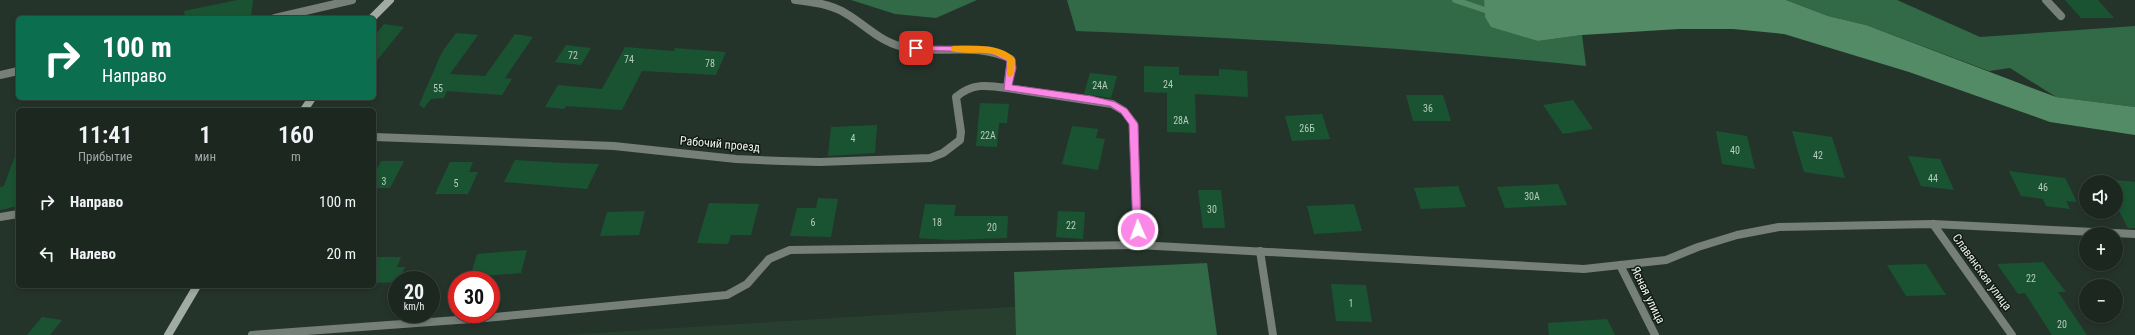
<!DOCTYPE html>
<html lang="ru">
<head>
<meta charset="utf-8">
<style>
	:root { --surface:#1c2720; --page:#29332d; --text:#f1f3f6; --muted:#a0a5a5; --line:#3a443e }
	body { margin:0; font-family:"Roboto Condensed",sans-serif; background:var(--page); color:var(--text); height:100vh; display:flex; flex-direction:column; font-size:15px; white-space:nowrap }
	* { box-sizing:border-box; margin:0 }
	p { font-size:13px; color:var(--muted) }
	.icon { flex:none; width:22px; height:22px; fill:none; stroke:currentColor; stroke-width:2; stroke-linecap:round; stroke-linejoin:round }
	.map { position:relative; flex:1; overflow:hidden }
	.panel { position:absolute; left:16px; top:108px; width:360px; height:180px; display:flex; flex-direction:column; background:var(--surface); border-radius:6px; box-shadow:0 2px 6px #0003,0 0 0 1px var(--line) }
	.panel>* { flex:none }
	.banner { position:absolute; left:16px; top:16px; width:360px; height:84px; border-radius:6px; box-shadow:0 2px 6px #0003,0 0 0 1px var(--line); background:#0b6e4f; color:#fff; overflow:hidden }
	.controls { position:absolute; left:2079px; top:175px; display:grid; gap:8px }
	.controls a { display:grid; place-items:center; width:44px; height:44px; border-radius:50%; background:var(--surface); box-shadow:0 2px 6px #0003,0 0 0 1px var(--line); font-size:20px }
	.speed { position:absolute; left:388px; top:271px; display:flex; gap:8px; font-size:20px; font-weight:700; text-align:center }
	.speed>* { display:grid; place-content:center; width:52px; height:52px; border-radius:50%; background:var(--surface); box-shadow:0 2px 6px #0003,0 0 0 1px var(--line); line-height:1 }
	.speed small { font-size:10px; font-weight:400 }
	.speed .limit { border:6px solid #d22; background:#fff; color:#111 }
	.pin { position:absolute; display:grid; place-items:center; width:34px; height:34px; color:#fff; margin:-17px; border-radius:8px; box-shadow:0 2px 6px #0006 }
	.me { position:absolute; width:44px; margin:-22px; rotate:358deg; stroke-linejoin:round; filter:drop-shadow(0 0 3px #0008) }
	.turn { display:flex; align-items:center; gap:14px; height:84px; padding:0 20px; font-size:18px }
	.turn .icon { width:52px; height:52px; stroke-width:2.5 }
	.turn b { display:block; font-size:28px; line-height:34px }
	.eta { display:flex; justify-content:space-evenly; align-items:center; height:68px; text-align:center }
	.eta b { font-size:24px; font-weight:600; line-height:28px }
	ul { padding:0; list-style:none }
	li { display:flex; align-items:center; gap:12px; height:52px; padding:0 20px }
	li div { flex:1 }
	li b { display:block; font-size:15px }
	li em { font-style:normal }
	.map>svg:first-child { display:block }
	.built { fill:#283e2f }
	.forest { fill:#326946 }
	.water { fill:#538b66 }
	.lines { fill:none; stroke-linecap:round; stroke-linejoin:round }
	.stream { stroke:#538b66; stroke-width:6 }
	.building { fill:#1a5332 }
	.street { stroke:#777f79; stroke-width:8 }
	.secondary { stroke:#a0aca3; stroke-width:8 }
	.route { fill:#fb87e6; stroke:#a35896 }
	.slow { fill:#f59e0b }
	.labels { text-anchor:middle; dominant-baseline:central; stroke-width:3; stroke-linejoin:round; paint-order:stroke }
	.number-label { font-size:10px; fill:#b6ccbe }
	.street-label { font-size:12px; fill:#eaf4ed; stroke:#131a15 }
</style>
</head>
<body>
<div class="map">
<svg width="2135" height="335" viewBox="0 0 2135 335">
	<rect width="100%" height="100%" fill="#25342a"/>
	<!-- built -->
	<polygon class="built" points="1025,306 1026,335 564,335"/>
	<!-- forest -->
	<g class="forest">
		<polygon points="851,0 977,0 936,18 895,14"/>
		<path d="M1067,0H1484L1485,17L1538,41L1582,35L1586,66C1416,48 1246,38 1076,31Z"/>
		<polygon points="1786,0 1897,0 1980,37 2135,26 2135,107 2056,97 2010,68 1989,71 1866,25 1828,16"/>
		<polygon points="1207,263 1217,335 1016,335 1014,272"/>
	</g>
	<!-- water -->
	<polygon class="water" points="1484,0 1786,0 1828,16 1866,25 2056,97 2135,107 2135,135 2050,122 1909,72 1784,34 1733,29 1679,29 1582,35 1538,41 1491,27 1485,17"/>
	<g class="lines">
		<!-- stream -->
		<polyline class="stream" points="1455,0 1485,10"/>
	</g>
	<!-- building -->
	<g class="building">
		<polygon points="237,0 253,0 251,16 240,18 185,18 184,11"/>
		<polygon points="2065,0 2098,0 2114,18 2081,18"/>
		<polygon points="384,24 404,27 374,64 374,36"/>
		<polygon points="456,33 478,35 450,74 485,76 515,34 533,37 505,78 512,79 502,95 447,91 444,98 431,99 424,108 419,105 442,52"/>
		<polygon points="566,45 591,48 581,65 555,62"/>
		<polygon points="625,47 674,51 675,48 726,52 716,75 642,71 622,110 566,106 564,109 545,107 558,85 602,89"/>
		<polygon points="1144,66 1179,67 1179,75 1219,76 1219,69 1247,71 1248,97 1195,94 1196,133 1167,132 1167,93 1144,92"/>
		<polygon points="1090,73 1117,76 1111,98 1084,94"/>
		<polygon points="1406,95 1443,95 1451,121 1413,121"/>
		<polygon points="1573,100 1593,129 1563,134 1543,105"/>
		<polygon points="980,103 1009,104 1007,123 999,123 997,147 976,146"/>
		<polygon points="1322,114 1330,139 1292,141 1285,116"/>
		<polygon points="877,125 875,153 828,156 831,127"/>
		<polygon points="1072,126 1098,129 1096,138 1105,139 1098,170 1062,164"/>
		<polygon points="1716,131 1747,136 1755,169 1722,164"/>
		<polygon points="1792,131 1832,137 1845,178 1804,172"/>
		<polygon points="16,153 18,153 18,206 0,210 0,187 4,186"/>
		<polygon points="1908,156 1940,159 1954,190 1921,186"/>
		<polygon points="515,160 564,163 599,164 587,189 504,182"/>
		<polygon points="381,161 404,161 390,188 374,188 374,174"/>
		<polygon points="450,162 473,162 469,172 478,172 468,194 435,194"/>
		<polygon points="2009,171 2065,178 2077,202 2066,201 2070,209 2046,206 2043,199 2021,196"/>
		<polygon points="2116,180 2135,182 2135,228 2128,228 2116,205"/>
		<polygon points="1558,184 1567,205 1505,208 1497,187"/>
		<polygon points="1458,186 1466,207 1421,209 1414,188"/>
		<polygon points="1198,190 1221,190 1225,228 1203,228"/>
		<polygon points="818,198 838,199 831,237 790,236 797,208 816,208"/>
		<polygon points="709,203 759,204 751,235 731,235 728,244 697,243"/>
		<polygon points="925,204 956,205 954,216 1008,216 1007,238 950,240 919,238"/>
		<polygon points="1354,204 1362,231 1314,234 1307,206"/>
		<polygon points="645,211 639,235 600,236 607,212"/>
		<polygon points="1058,211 1085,212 1083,239 1056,237"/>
		<polygon points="527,250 521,273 470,277 477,254"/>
		<polygon points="374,257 401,257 397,267 405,267 399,280 397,280 397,282 374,283"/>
		<polygon points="2043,262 2066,292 2058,292 2087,335 2052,335 2025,293 2018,294 1997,264"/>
		<polygon points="1926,264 1946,295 1906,296 1887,265"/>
		<polygon points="1331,284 1366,285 1372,322 1336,321"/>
		<polygon points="42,317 62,320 50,335 27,335"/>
		<polygon points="1607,319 1615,335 1549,335 1548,323"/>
	</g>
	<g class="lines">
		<!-- street -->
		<g class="street">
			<path d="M795,0C812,2 830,4 845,13C863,23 879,41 900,46C938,56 973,41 1011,59L1007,88L1112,104L1124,111L1134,124L1138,245L1584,269L1666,260L1698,247L1737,235L1779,227L1933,224L2135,234"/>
			<polyline points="2046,0 2061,16"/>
			<polyline points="275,18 352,0"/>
			<polyline points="0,75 18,71"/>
			<path d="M374,137L614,146L736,159L782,161L820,162L930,158L943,153L960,140L961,132L956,97C972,83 987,85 1007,88"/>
			<polyline points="0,217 18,214"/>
			<polyline points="1933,224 2012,335"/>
			<polyline points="1260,251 1273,335"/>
			<polyline points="1620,265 1655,335"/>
			<polyline points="252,335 485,318 727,295 747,284 769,259 790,250 1138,245"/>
		</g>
		<!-- secondary -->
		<g class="secondary">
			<polyline points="372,18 390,0"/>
			<polyline points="304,110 312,98"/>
			<polyline points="168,335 197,286"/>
		</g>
	</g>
	<!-- route -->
	<polygon class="route" points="916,46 989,47 1015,59 1016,68 1012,85 1091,96 1115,102 1127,109 1138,124 1141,232 1138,233 1133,230 1129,124 1121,113 1110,106 1004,90 1007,61 988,52 913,50 912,48"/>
	<!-- slow -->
	<path class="slow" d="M954,46C973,46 1002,43 1015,59L1014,74L1010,77L1007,76V60C986,48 972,56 951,51V47Z"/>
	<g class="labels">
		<!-- number labels -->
		<g class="number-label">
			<text x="573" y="55">72</text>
			<text x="629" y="59">74</text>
			<text x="710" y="63">78</text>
			<text x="1168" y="84">24</text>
			<text x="1100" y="85">24А</text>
			<text x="438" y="88">55</text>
			<text x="1428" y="108">36</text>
			<text x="1181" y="120">28А</text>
			<text x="1307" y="128">26Б</text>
			<text x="988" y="135">22А</text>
			<text x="853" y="138">4</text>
			<text x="1735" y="150">40</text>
			<text x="1818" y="155">42</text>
			<text x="1933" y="178">44</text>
			<text x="384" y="181">3</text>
			<text x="456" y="183">5</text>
			<text x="2043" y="187">46</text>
			<text x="1532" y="196">30А</text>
			<text x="1212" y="209">30</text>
			<text x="813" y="222">6</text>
			<text x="937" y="222">18</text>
			<text x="1071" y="225">22</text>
			<text x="992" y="227">20</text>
			<text x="2031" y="278">22</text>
			<text x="1351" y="303">1</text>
			<text x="2062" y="324">20</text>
		</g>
		<!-- street labels -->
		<g class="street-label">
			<text transform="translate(720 144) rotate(5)">Рабочий проезд</text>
			<text transform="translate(1982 272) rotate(54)">Славянская улица</text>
			<text transform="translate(1648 295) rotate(64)">Ясная улица</text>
		</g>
	</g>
</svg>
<div class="controls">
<a><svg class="icon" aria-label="sound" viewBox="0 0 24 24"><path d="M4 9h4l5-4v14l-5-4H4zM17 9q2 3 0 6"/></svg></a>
<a>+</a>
<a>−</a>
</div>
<div class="speed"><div>20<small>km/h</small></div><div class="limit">30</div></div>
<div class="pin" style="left:916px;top:48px;background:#d93025"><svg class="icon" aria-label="arrive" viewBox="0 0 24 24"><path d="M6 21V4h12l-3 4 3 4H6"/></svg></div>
<svg class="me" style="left:1138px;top:230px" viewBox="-20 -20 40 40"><circle r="17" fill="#fb87e6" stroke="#fff" stroke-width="3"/><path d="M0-11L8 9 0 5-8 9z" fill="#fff"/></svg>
<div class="banner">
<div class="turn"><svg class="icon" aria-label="right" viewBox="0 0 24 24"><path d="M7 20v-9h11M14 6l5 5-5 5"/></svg><div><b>100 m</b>Направо</div></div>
</div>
<section class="panel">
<div class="eta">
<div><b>11:41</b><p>Прибытие</p></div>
<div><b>1</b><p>мин</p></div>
<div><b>160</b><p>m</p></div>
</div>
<ul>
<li><svg class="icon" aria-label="right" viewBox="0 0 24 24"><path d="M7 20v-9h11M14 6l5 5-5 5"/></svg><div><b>Направо</b></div><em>100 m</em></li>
<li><svg class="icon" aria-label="left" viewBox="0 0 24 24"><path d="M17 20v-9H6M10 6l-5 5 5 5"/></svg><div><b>Налево</b></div><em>20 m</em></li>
</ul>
</section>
</div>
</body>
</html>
